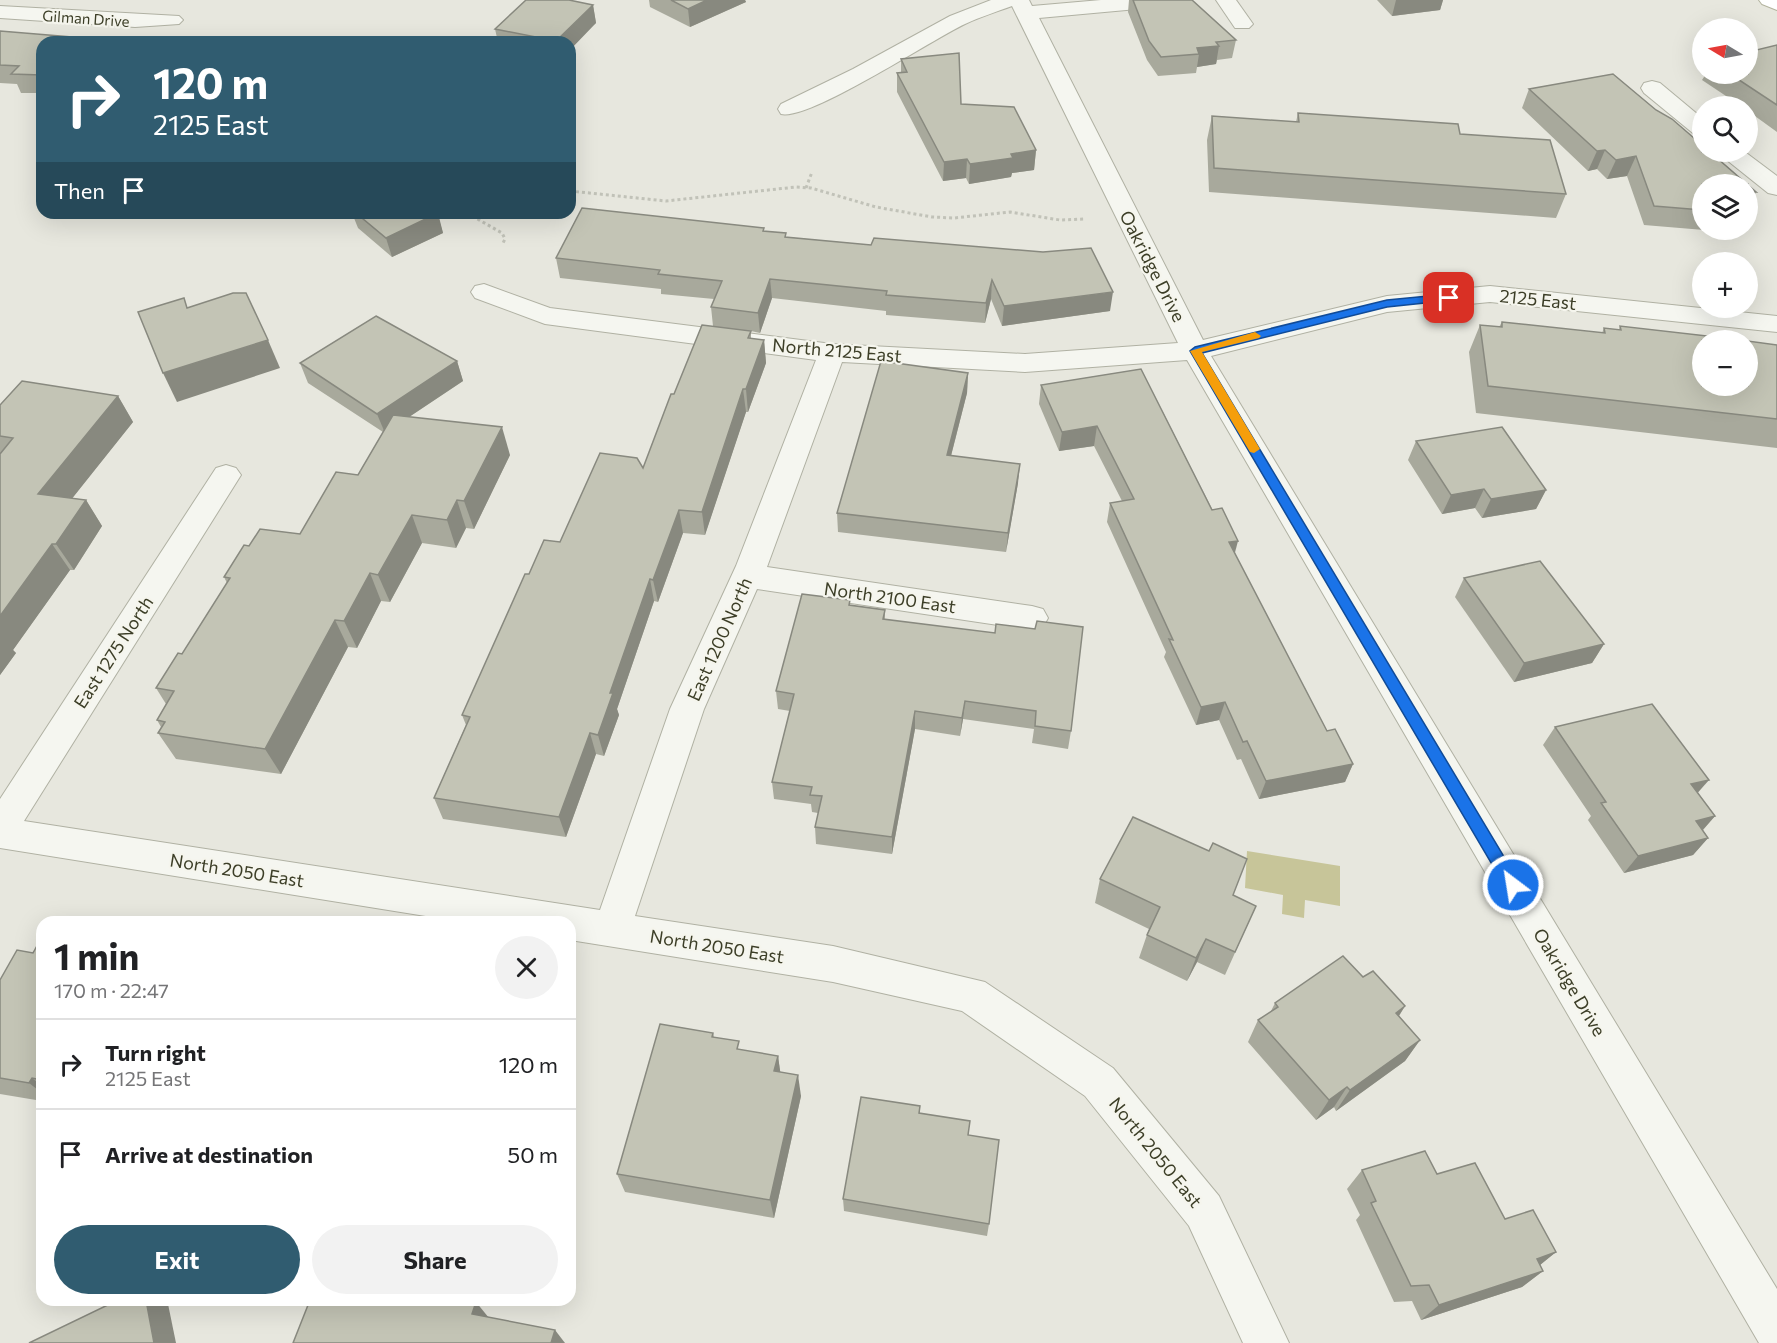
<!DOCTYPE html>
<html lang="en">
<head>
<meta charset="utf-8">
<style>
	:root { --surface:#fff; --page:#f2f2f2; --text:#202124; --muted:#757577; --line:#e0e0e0; --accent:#305c70 }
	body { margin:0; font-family:Commissioner,sans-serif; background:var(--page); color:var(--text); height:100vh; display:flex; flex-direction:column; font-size:22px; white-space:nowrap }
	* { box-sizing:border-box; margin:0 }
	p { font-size:20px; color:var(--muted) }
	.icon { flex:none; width:33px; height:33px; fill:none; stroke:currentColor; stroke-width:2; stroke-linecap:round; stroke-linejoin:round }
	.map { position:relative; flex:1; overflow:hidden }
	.drawer { position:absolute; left:36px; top:916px; width:540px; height:390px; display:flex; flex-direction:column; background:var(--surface); border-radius:18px; box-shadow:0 6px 24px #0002 }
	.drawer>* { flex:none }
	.banner { position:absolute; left:36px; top:36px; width:540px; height:183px; border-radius:18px; box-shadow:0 6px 24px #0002; background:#305c70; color:#fff; overflow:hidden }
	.needle { width:39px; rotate:280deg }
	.buttons { position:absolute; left:1692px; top:18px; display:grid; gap:12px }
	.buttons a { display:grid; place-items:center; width:66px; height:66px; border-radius:50%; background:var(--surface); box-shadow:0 6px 24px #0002; font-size:30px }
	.pin { position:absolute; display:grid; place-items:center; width:51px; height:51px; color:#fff; margin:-26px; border-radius:12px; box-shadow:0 3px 9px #0006 }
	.me { position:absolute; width:66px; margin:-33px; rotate:329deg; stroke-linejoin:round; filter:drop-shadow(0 0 4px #0008) }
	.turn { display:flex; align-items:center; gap:21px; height:126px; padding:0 18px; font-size:27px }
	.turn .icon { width:78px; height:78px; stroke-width:2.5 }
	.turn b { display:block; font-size:42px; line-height:51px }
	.then { display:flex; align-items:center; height:57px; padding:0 18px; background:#0003; gap:12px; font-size:22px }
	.round { display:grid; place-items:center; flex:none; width:63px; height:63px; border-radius:32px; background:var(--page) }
	.head { display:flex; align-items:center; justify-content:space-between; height:102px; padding:0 18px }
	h1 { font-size:36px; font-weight:700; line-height:45px }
	.primary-button { display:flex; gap:12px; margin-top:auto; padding:12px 18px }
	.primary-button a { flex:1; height:69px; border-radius:36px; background:var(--accent); color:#fff; font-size:24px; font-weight:700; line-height:69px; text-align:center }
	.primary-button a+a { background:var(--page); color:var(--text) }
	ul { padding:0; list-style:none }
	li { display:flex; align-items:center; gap:18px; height:90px; padding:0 18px; border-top:2px solid var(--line) }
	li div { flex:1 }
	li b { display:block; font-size:22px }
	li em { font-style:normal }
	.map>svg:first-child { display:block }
	.water { fill:#c7c599 }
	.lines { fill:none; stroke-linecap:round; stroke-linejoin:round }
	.minor-casing { stroke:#b0b1a3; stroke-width:2 }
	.major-casing { stroke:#b2b39d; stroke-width:2 }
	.path { stroke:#c1c2b8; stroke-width:3; stroke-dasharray:3 3; stroke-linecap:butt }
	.minor { fill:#f5f6f0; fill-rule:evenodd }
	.major { fill:#fff; fill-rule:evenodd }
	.wall { fill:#a8a99c }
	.shaded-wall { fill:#88897f }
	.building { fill:#c3c4b5; stroke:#88897f; stroke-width:1.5 }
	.route { fill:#1a73e8; stroke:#114b97; stroke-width:1.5 }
	.slow { fill:#f59e0b }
	.labels { text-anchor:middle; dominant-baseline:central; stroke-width:4.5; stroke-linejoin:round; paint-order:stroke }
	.far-street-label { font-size:15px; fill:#3c3e27; stroke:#f5f5ed }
	.street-label { font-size:18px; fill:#3c3e27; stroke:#f5f5ed }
</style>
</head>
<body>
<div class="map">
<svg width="1777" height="1343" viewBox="0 0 1777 1343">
	<rect width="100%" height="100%" fill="#e7e7de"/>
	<!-- water -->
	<polygon class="water" points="1247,851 1340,866 1340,906 1305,900 1304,918 1282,914 1283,895 1245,888"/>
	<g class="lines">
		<!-- minor casing -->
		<g class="minor-casing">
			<g id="minor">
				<path d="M991,0H1029L1032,6L1101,0H1180L1177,4L1170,6L1039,18L1203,340L1387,296L1490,286L1777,316V332L1490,302L1387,312L1211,356L1777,1289V1343H1759L1187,360L1025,372L842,362L767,567L1032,606L1043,609L1048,618L1043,627L1032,630L757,589L704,709L635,916L833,946L985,982L1113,1068L1219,1196L1289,1343H1243L1189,1226L1085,1096L962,1011L833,982L570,940V922H463L0,848V799L216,468L226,465L236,468L241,475L24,821L600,910L670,709L736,566L816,360L545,324L475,298L471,292L475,286L484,284L550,308L832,344L1025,354L1178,343L1012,6C996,12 980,17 965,24C931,40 809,121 781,114L778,109L781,104L853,69L950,16Z"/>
				<polygon points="1216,0 1236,0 1253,24 1249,28 1235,28"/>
				<polygon points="0,6 179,16 183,20 179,24 135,27 0,18"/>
				<polygon points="1652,81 1660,83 1702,118 1702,136 1694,134 1644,93 1641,88 1644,83"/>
				<polygon points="1720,152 1745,152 1777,176 1777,195 1768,193 1723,157"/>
			</g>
		</g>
		<!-- major casing -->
		<g class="major-casing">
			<polygon id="major" points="1759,0 1777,0 1777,10 1762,4"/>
		</g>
		<!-- path -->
		<g class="path">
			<polyline points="806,188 812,172"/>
			<polyline points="570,191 666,201 796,187 811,188 876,207 932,217 954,218 1010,212 1060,220 1086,219"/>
			<polyline points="467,213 502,233 505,239 502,245"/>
		</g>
		<!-- minor -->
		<use href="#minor" class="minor"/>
		<!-- major -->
		<use href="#major" class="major"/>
	</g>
	<!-- wall -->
	<g class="wall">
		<polygon points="649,0 745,0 746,2 690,27 650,7"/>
		<polygon points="1129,0 1192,0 1236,40 1232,58 1217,60 1216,64 1197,67 1196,73 1158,76 1147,60 1128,12"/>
		<polygon points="1377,0 1443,0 1440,10 1392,16"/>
		<polygon points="593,5 596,23 570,42 498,42 495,29"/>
		<polygon points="0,31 42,42 42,93 21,93 17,84 0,83"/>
		<polygon points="1777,45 1777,132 1748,111 1748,106 1741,106 1702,80 1706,74 1748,74"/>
		<polygon points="901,59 961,104 1036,150 1034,170 1012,173 1011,177 969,184 966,178 943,181 897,92 897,73 901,72"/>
		<polygon points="1613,74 1656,110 1672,119 1702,145 1702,152 1710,152 1756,192 1748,208 1748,184 1702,184 1702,230 1729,230 1728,232 1644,225 1627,176 1607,179 1597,169 1588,171 1522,108 1529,89"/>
		<polygon points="1298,113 1460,134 1566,194 1556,218 1209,192 1207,140 1212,116 1296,122"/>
		<polygon points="352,213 437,213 443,233 392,257 358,228"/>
		<polygon points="764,231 786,237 871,245 1110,311 1002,326 991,299 985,323 886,315 886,311 772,298 760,333 751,331 751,339 764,340 766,363 748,412 746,412 705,535 683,533 658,602 654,601 617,709 619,715 604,756 596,754 566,837 443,819 434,798 466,725 462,715 529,574 560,542 643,468 674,394 713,326 711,307 714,299 661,294 661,289 560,278 556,258"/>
		<polygon points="1502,322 1602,333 1604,328 1619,330 1620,326 1777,345 1777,448 1476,413 1469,352 1480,325 1499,327"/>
		<polygon points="457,361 463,381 409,417 510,455 474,529 466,528 456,548 422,543 390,602 381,601 357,648 348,647 281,774 176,759 158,733 161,727 157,720 166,704 156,688 182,654 227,583 224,577 249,546 300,534 358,475 383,432 308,383 300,363"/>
		<polygon points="1141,369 1235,554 1327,731 1353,764 1345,782 1259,799 1241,759 1237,760 1219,720 1196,725 1164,657 1166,652 1107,522 1110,503 1122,501 1094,446 1059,451 1039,404 1041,385"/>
		<polygon points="968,373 967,393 951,456 1018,483 1006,552 838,532 837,513"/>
		<polygon points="118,396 133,422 72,498 86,500 102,526 74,570 70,570 13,650 16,653 0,675 0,405"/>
		<polygon points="1416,441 1546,490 1536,509 1482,518 1475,508 1442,514 1408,460"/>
		<polygon points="1464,578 1604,644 1592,663 1514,682 1455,597"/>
		<polygon points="850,600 850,605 885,610 885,619 1071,731 1068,749 1032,743 1034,729 963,719 960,736 915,729 892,854 816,844 815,827 818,813 812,812 811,804 774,799 772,782 790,711 778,709 776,691"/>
		<polygon points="1555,727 1698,793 1715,816 1703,830 1708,838 1693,855 1624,873 1588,820 1591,816 1543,745"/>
		<polygon points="1100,879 1233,895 1256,906 1225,975 1197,962 1187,981 1139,958 1149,929 1095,903"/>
		<polygon points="42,944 42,1101 0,1094 0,980"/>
		<polygon points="1363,977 1405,1006 1399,1016 1420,1040 1405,1061 1336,1111 1334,1107 1316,1120 1248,1042 1258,1020 1270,1013 1275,1003"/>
		<polygon points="713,1033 714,1037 741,1050 778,1056 780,1072 801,1096 774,1218 625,1192 617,1174"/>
		<polygon points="920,1106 920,1113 969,1135 989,1224 987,1236 844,1211 843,1199"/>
		<polygon points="1362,1170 1437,1174 1556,1252 1540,1265 1543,1271 1522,1287 1421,1320 1412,1301 1394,1302 1356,1220 1360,1215 1347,1189"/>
	</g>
	<!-- shaded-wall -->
	<g class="shaded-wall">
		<polygon points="707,0 745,0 746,2 690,27 688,9"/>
		<polygon points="1396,0 1443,0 1440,10 1392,16"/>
		<polygon points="593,5 596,23 570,50 570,42 557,42 556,41"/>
		<polygon points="1219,46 1216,64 1197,67 1199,54 1197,48"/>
		<polygon points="1036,150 1034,170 1012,173 1011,177 969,184 970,164 1011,154"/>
		<polygon points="1605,150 1597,169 1588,171 1597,151"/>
		<polygon points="1636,156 1627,176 1607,179 1616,160"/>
		<polygon points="967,159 966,178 943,181 944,162"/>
		<polygon points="438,213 443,233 392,257 386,238"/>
		<polygon points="770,279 772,298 760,333 758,313"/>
		<polygon points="992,280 991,299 985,323 986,303"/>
		<polygon points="1113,292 1110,311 1002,326 1004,306"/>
		<polygon points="268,340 280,368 177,402 163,373"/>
		<polygon points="764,340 766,363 748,412 746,389"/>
		<polygon points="457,361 463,381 385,433 377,414"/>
		<polygon points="968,373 967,393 946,475 947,455"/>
		<polygon points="743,389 746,412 705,535 702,512"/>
		<polygon points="118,396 133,422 55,520 38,494"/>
		<polygon points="1097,426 1094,446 1059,451 1062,432"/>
		<polygon points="502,427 510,455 474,529 464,501"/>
		<polygon points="1020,464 1018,483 1006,552 1008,533"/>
		<polygon points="1484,489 1475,508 1442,514 1451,495"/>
		<polygon points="1546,490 1536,509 1482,518 1491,499"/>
		<polygon points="86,500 102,526 74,570 56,544"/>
		<polygon points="457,500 466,528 456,548 447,520"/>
		<polygon points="679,510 683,533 658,602 653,580"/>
		<polygon points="412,515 422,543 390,602 378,575"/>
		<polygon points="1238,541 1233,560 1229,542"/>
		<polygon points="52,544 70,570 13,650 16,653 0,675 0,616"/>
		<polygon points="370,573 381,601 357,648 344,621"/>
		<polygon points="650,579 654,601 617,709 619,715 604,756 598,735 610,693"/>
		<polygon points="335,620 348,647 281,774 265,749"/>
		<polygon points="1604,644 1592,663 1514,682 1524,663"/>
		<polygon points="965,701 963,719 960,736 962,718"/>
		<polygon points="1225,702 1219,720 1196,725 1201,707"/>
		<polygon points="915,711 915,729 892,854 892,837"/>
		<polygon points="590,733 596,754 566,837 559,817"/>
		<polygon points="1353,764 1345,782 1259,799 1266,781"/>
		<polygon points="1709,780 1694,797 1691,784"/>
		<polygon points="1715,816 1700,833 1696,821"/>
		<polygon points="1708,838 1693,855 1624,873 1638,856"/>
		<polygon points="1206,939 1197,962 1187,981 1196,958"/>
		<polygon points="1405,1006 1391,1028 1396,1013"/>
		<polygon points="1420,1040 1405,1061 1336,1111 1350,1090"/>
		<polygon points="778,1056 781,1077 774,1071"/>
		<polygon points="798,1075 801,1096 774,1218 770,1200"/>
		<polygon points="32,1078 42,1086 42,1093 29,1083"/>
		<polygon points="1347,1087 1334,1107 1316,1120 1329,1100"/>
		<polygon points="1556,1252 1535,1269 1537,1259"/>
		<polygon points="1543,1271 1522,1287 1421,1320 1439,1305"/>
		<polygon points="146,1300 163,1300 168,1304 176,1343 154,1343"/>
		<polygon points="476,1302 489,1318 472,1314"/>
		<polygon points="555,1330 565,1343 551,1343"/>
	</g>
	<!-- building -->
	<g class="building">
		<polygon points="526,0 569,0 593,5 556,41 495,29"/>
		<polygon points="671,0 707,0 688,9"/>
		<polygon points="1133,0 1192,0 1236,40 1216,42 1219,46 1197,48 1199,54 1161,57 1149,41"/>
		<polygon points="0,31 133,42 42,42 42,75 11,74 19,66 0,65"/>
		<polygon points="1777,45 1777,105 1730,74 1748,74 1748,52"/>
		<polygon points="959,53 961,104 1014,107 1036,150 1011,154 1013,158 970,164 967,159 944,162 897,73 907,72 901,59"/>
		<polygon points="1613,74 1656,110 1672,119 1702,145 1702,152 1710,152 1756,192 1748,191 1748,184 1702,184 1702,210 1654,206 1636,156 1616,160 1605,150 1597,151 1529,89"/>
		<polygon points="1298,113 1458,124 1460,134 1550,140 1566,194 1214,168 1212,116 1299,122"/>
		<polygon points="582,208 764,228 763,231 786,233 785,237 871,245 874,238 1043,252 1091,248 1113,292 1004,306 992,280 986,303 886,295 887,291 770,279 758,313 711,307 722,281 658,274 660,270 556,258"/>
		<polygon points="356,213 438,213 386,238"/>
		<polygon points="233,293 246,293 268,340 163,373 138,312 184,298 187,308"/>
		<polygon points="376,316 457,361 377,414 300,363"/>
		<polygon points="1502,322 1605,333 1604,328 1621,330 1620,326 1742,340 1702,340 1702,386 1748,386 1748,341 1777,345 1777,419 1488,386 1480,325 1502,327"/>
		<polygon points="702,325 751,331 748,338 764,340 746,389 743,389 702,512 679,510 653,580 650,579 610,693 613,693 598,735 590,733 559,817 434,798 470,717 462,715 525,574 529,574 544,540 560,542 600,453 637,458 643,468 671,394 674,394"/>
		<polygon points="881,361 968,373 947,455 1020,464 1008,533 837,513"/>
		<polygon points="1141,369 1212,510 1222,508 1238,541 1229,542 1327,731 1335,729 1353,764 1266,781 1247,741 1243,742 1225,702 1201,707 1169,639 1173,640 1110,503 1134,499 1097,426 1062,432 1041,385"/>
		<polygon points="22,381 118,396 38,494 86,500 56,544 52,544 0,616 0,454 13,438 0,436 0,405"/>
		<polygon points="393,415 502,427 464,501 457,500 447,520 412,515 378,575 370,573 344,621 335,620 265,749 158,733 165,722 157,720 174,691 156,688 178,653 182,654 230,578 224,577 244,545 249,546 260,529 300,534 336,472 358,475"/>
		<polygon points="1502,427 1546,490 1491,499 1484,489 1451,495 1416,441"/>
		<polygon points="1540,561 1604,644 1524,663 1464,578"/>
		<polygon points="802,594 850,600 849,605 885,610 883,619 995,633 996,624 1035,629 1037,621 1083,627 1071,731 1035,726 1036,711 965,701 962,718 915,711 892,837 815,827 822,796 810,795 812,787 772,782 794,694 776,691"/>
		<polygon points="1652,704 1709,780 1691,784 1715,816 1696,821 1708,838 1638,856 1601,803 1606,802 1555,727"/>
		<polygon points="1133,817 1209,851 1213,843 1247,859 1233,895 1256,906 1235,952 1206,939 1196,958 1147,935 1160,907 1100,879"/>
		<polygon points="38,944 42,944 42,1080 32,1078 29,1083 0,1078 0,980 17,950 33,953"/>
		<polygon points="1343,956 1363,977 1373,971 1405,1006 1396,1013 1420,1040 1350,1090 1347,1087 1329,1100 1258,1020 1278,1007 1275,1003"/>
		<polygon points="660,1024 713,1033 712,1037 739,1041 737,1049 778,1056 774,1071 798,1075 770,1200 617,1174"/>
		<polygon points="861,1097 920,1106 919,1113 970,1121 968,1135 999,1140 989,1224 843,1199"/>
		<polygon points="1425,1151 1437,1174 1475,1163 1505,1219 1533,1210 1556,1252 1537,1259 1543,1271 1439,1305 1429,1285 1411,1286 1371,1203 1376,1201 1362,1170"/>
		<polygon points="118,1300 146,1300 154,1343 29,1343"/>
		<polygon points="310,1300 465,1300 476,1302 472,1314 555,1330 551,1343 293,1343"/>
	</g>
	<!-- route -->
	<polygon class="route" points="1449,294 1454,298 1453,300 1387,307 1202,353 1518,880 1520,885 1518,890 1513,892 1507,890 1190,351 1195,347 1387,300"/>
	<!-- slow -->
	<polygon class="slow" points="1255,332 1261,336 1259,338 1202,352 1260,449 1254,453 1250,452 1190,351"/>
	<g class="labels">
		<!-- far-street labels -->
		<g class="far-street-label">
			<text transform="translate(86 18) rotate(4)">Gilman Drive</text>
		</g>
		<!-- street labels -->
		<g class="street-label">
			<text transform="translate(1153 266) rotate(63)">Oakridge Drive</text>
			<text transform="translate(1538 299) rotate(6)">2125 East</text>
			<text transform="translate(837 350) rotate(5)">North 2125 East</text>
			<text transform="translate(890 597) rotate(8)">North 2100 East</text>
			<text transform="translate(719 639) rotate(-66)">East 1200 North</text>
			<text transform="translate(113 652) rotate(-57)">East 1275 North</text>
			<text transform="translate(237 870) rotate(9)">North 2050 East</text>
			<text transform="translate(717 946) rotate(9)">North 2050 East</text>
			<text transform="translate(1570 982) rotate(59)">Oakridge Drive</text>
			<text transform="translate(1156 1152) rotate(51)">North 2050 East</text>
		</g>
	</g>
</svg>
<div class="buttons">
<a><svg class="needle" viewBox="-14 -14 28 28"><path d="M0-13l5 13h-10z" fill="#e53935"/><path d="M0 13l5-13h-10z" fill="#757577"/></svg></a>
<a><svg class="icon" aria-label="search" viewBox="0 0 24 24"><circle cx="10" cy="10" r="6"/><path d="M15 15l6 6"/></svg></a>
<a><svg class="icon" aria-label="layers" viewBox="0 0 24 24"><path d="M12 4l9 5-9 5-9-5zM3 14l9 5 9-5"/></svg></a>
<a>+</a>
<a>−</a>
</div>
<div class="pin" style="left:1449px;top:298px;background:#d93025"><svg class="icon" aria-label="arrive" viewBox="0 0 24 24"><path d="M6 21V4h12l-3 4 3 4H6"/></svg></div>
<svg class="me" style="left:1513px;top:885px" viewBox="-20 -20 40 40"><circle r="17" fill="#1a73e8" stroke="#fff" stroke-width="3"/><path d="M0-11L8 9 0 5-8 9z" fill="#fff"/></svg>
<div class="banner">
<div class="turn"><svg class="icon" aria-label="right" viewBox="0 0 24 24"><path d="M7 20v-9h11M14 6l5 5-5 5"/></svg><div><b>120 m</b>2125 East</div></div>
<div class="then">Then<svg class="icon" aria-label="arrive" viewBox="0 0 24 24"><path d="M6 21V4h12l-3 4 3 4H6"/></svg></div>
</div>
<section class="drawer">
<div class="head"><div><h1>1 min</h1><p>170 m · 22:47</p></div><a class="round"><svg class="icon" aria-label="close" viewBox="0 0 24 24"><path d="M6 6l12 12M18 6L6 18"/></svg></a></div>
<ul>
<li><svg class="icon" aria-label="right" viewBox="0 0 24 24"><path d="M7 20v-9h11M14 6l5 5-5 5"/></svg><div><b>Turn right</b><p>2125 East</p></div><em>120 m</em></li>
<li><svg class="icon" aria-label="arrive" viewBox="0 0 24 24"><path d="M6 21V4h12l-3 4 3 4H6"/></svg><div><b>Arrive at destination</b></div><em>50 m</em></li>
</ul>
<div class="primary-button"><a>Exit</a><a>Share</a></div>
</section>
</div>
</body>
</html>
